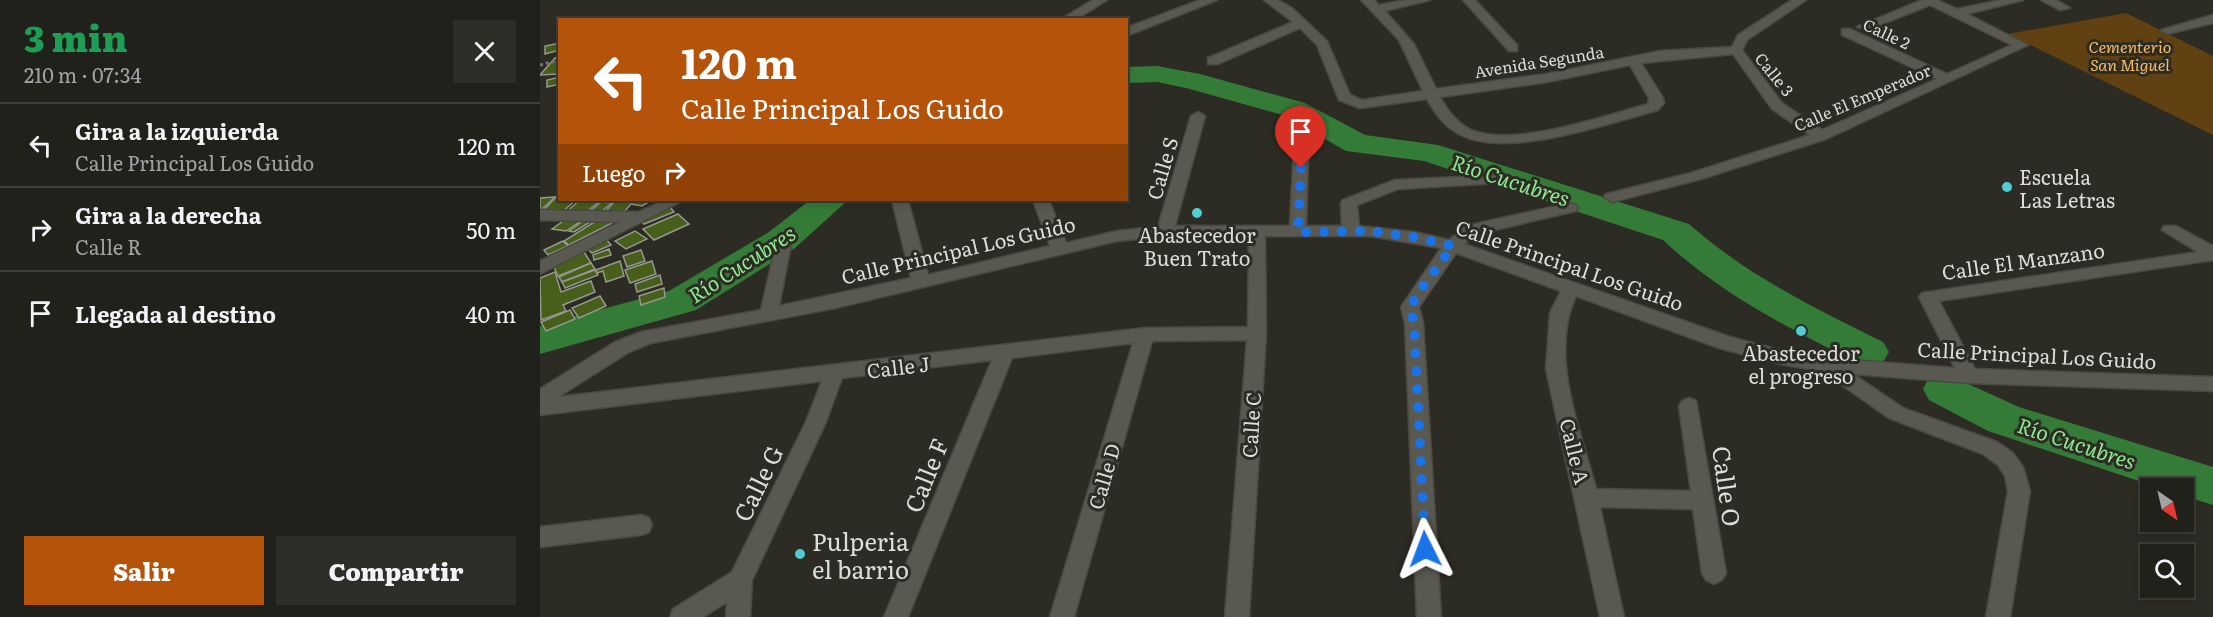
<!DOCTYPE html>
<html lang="es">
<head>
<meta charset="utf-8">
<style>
	:root { --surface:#21211b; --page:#2d2e28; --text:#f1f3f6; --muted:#a2a3a3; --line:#3e3e3a; --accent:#b45309 }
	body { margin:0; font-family:Literata,serif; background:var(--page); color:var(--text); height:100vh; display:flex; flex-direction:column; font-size:22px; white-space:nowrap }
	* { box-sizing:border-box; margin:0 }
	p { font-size:20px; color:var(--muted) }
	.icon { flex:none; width:33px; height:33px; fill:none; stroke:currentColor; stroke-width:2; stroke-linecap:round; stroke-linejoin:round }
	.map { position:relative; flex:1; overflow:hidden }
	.details { display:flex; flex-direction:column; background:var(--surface); width:540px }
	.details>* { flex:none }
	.guide { position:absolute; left:18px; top:18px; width:570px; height:183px; border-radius:0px; box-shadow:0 3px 9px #0003,0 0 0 2px var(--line); background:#b45309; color:#fff; overflow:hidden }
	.needle { width:39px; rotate:146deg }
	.fabs { position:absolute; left:1600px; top:478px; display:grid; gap:12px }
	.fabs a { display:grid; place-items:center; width:54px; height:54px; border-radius:0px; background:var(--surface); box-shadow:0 3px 9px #0003,0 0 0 2px var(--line); font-size:30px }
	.pin { position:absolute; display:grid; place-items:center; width:51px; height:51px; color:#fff; margin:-62px -26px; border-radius:50% 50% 50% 0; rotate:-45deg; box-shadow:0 0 6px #0007 }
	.pin .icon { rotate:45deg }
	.me { position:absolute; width:66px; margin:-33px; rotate:357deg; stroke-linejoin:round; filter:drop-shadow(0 0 4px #0008) }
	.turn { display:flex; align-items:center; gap:21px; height:126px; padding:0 24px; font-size:27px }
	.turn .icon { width:78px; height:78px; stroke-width:2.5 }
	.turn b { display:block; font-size:42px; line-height:51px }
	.then { display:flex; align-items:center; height:57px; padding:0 24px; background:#0003; gap:12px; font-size:22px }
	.round { display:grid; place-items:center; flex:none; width:63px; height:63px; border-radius:0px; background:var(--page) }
	.head { display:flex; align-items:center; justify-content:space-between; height:102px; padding:0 24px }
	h1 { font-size:36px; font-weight:800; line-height:45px; color:#1e9e55 }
	.action { display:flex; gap:12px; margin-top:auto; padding:12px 24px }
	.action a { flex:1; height:69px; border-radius:0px; background:var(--accent); color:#fff; font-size:24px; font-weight:800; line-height:69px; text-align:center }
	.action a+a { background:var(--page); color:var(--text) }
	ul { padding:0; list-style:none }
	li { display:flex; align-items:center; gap:18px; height:84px; padding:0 24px; border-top:2px solid var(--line) }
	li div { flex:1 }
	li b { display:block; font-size:22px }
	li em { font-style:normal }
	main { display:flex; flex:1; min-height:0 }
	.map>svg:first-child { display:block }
	.green { fill:#614012 }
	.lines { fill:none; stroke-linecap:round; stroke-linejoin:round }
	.river { fill:#357b38; fill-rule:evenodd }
	.building { fill:#475f1a; stroke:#94988f; stroke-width:1.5 }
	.minor-casing { stroke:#494942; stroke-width:3 }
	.path { stroke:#787871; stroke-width:3; stroke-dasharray:3 3; stroke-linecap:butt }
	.minor { fill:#595951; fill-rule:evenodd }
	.route { stroke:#1a73e8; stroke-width:10; stroke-dasharray:0 18 }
	.poi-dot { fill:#51ccd2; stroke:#2c2c24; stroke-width:2 }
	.labels { text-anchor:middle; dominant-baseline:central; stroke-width:6; stroke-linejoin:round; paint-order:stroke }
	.far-street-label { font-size:16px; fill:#deded9; stroke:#2c2c24 }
	.far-park-label { font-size:16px; font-style:italic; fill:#f8b969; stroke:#2c2c24 }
	.street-label { font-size:20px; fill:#deded9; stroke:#2c2c24 }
	.poi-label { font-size:20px; fill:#deded9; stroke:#2c2c24 }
	.water-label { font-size:21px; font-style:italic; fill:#8eea90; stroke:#2c2c24 }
	.near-street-label { font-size:24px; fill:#deded9; stroke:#2c2c24 }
	.near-poi-label { font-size:24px; fill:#deded9; stroke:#2c2c24; text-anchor:start }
</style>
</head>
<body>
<main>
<section class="details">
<div class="head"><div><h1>3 min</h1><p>210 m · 07:34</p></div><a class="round"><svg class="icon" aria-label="close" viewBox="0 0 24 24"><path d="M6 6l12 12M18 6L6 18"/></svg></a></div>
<ul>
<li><svg class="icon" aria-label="left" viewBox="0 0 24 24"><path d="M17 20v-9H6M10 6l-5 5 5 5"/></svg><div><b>Gira a la izquierda</b><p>Calle Principal Los Guido</p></div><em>120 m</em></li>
<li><svg class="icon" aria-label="right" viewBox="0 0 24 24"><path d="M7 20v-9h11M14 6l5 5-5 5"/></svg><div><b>Gira a la derecha</b><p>Calle R</p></div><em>50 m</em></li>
<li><svg class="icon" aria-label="arrive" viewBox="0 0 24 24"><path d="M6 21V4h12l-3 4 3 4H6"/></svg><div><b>Llegada al destino</b></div><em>40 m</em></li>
</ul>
<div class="action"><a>Salir</a><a>Compartir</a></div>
</section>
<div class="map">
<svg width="1673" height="617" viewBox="0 0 1673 617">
	<rect width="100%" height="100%" fill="#2c2c24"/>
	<!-- green -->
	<polygon class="green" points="1586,13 1673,56 1673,135 1468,34"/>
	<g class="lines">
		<!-- river -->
		<g class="river">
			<path d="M617,66L660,74L765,103L825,135L898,145L1149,224C1208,276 1273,307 1343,342L1349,352L1343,362L1329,367L1315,362C1244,325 1182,295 1123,240L884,161L806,151L743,115L646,88L617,82L586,83V67Z"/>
			<polygon points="270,200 308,200 255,248 156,310 0,354 0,326 129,291 229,232"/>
			<polygon points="1404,373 1479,407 1673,467 1673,505 1644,496 1644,489 1623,489 1448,431 1389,400 1383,389 1389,378"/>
		</g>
	</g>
	<!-- building -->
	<g class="building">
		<polygon points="20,43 20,50 5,54 5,46"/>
		<polygon points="20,57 18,74 0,75 15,58"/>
		<polygon points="20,77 20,84 7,87 7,80"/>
		<polygon points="15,197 0,211 0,198"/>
		<polygon points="16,197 36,200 21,213 0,214"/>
		<polygon points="40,200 53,200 60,201 44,214 25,213"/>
		<polygon points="76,200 112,200 102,206 91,204 85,211 65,212"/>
		<polygon points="61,202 72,203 58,214 47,214"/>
		<polygon points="130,207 134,212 104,224 100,219"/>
		<polygon points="138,214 149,224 114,240 103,229"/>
		<polygon points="29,217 44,219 26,231 12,229"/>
		<polygon points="47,218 55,219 34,232 29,231"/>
		<polygon points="59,219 72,223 29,245 24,241"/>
		<polygon points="95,231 107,239 86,249 75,241"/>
		<polygon points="65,238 71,245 52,253 46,247"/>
		<polygon points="23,241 28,246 8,255 4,250"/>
		<polygon points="69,249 71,255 54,260 53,255"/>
		<polygon points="101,250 105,261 87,267 83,256"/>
		<polygon points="44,252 51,263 18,276 13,265"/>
		<polygon points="80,261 84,276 66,282 63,271 57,273 56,270"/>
		<polygon points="112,261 116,274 90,283 85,270"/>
		<polygon points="51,263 55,269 22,282 19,277"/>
		<polygon points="55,270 58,275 25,288 22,282"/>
		<polygon points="15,272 21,292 51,281 55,292 23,305 26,311 1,320 0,278"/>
		<polygon points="120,275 122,284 97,292 95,284"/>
		<polygon points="124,288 125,297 101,305 99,296"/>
		<polygon points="60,296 66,306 39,318 32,308"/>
		<polygon points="30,310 35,319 6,331 1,322"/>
	</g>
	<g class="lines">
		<!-- minor casing -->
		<g class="minor-casing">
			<g id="minor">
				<polygon points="553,0 567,0 535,20 520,20"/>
				<polygon points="660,0 677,0 586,36 586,28"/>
				<path d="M724,0H738L752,8L787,41L810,95L822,100L883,91L859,40L821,0H834L839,5L866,0H890L845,11L874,44L896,89L1007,74L1120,51L1192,47L1198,35L1252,0H1266L1207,40L1202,50L1242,103L1282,130L1397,79L1302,35V29H1310L1407,74L1472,45L1390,5L1327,30L1317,27L1382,0H1397L1417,9L1461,0H1483L1427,14L1488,45L1286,139L1161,179L1072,202L1064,197L1066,194L1151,173L1270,135L1232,109L1193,54L1101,63L1123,98L1124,103L1118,110C1069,123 968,159 921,135C905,127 895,114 887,99L820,108L799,100L777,45L760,28L678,64H668V58L753,22ZM1090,65L1109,98L1108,104C1065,116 973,148 931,130C917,123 907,110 900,97L1007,82Z"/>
				<polygon points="923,0 935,0 977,45 977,51 969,51"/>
				<polygon points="1501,0 1516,0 1530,8 1520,10"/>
				<polygon points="1673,15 1673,23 1627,34 1621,30"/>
				<path d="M658,112L665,116L635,226H750L755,126L762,122L769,126L766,226H802L801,203L803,200L855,180L963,175L966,178L958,183L858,189L817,205L819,226L874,232L909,240L926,226L1030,203L1036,205L1038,208L1036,211L937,234L924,244L1190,337L1240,350L1286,358L1415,368L1379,297L1382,293L1658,252L1622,230L1624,226H1636L1673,246V260L1399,301L1435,369L1673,377V391L1429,383L1313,374L1363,408L1457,442L1473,453L1483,467L1490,491L1470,617H1446L1468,491L1465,476L1458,465L1443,454L1349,418L1282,371L1240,364L1179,348L1036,296C1008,355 1041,430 1056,489L1151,491L1139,406L1142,401L1149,398L1156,401L1186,573L1182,580L1174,584L1166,580L1162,573L1153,509L1060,507L1084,617H1060L1006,369L1010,313L1021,291L916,253L879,307L883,323L901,617H877L865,323L861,307L901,248L830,236H725L726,333L709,617H685L707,340L612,341L534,617H510L593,343L472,358L368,617H344L452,360L302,378L285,424L212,580L210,617H186L187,602L163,617H130L133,609L192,572L265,424L282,381L0,415V389L75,342L101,332L221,310L237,240L243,239L251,244L239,306L371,278L352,200H368L388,275L510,246L493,200H509L526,243L577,231L618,227L651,116ZM625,236H709L708,327L605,328L18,397L89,352L111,343L295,308L577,241Z"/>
				<polygon points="125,200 144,200 0,274 0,261 80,222 0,220 0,210 98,212"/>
				<polygon points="101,515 109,518 112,525 109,532 101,535 0,547 0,527"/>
			</g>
		</g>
		<!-- path -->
		<polyline class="path" points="0,65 20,60"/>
		<!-- minor -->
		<use href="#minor" class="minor"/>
	</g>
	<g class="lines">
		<!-- route -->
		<polyline class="route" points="761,168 758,232 830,231 874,237 913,246 878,293 870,308 874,323 885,549"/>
	</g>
	<!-- markers -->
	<g class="poi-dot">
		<circle cx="1467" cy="187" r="6"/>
		<circle cx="657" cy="213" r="6"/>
		<circle cx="1261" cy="331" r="6"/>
		<circle cx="260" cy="554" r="6"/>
	</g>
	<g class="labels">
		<!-- far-street labels -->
		<g class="far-street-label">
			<text transform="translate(1347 33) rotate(25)">Calle 2</text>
			<text transform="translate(999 61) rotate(-9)">Avenida Segunda</text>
			<text transform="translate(1235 74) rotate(51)">Calle 3</text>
			<text transform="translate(1322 97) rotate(-23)">Calle El Emperador</text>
		</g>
		<!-- far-park labels -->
		<g class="far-park-label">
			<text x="1590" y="46">Cementerio<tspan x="1590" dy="18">San Miguel</tspan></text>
		</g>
		<!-- street labels -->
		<g class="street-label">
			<text transform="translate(621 168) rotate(-74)">Calle S</text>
			<text transform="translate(418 249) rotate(-13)">Calle Principal Los Guido</text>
			<text transform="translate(1483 260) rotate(-8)">Calle El Manzano</text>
			<text transform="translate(1030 264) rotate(19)">Calle Principal Los Guido</text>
			<text transform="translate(1497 354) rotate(3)">Calle Principal Los Guido</text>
			<text transform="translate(358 366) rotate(-7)">Calle J</text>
			<text transform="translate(710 425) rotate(-86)">Calle C</text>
			<text transform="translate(1036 451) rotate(76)">Calle A</text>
			<text transform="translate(563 476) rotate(-74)">Calle D</text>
		</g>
		<!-- poi labels -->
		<g class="poi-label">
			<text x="1479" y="176" text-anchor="start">Escuela<tspan x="1479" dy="23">Las Letras</tspan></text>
			<text x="657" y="234">Abastecedor<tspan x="657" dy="23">Buen Trato</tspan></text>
			<text x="1261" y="352">Abastecedor<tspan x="1261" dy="23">el progreso</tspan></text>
		</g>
		<!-- water labels -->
		<g class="water-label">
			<text transform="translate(971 179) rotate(18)">Río Cucubres</text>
			<text transform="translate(201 263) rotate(-33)">Río Cucubres</text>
			<text transform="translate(1537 442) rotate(18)">Río Cucubres</text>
		</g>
		<!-- near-street labels -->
		<g class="near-street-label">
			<text transform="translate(385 475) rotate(-68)">Calle F</text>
			<text transform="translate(217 483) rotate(-64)">Calle G</text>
			<text transform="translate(1188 486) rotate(82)">Calle O</text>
		</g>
		<!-- near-poi labels -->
		<g class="near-poi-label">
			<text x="272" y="540">Pulperia<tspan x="272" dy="28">el barrio</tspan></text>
		</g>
	</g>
</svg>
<div class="fabs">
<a><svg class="needle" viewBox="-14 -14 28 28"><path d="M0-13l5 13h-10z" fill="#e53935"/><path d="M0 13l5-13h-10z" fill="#a2a3a3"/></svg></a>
<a><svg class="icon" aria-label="search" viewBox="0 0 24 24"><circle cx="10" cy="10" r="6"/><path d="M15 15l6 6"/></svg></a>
</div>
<div class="pin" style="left:761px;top:168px;background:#d93025"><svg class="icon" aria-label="arrive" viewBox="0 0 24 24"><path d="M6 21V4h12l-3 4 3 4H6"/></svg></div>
<svg class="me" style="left:885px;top:549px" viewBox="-20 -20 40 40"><path d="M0-17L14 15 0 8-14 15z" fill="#1a73e8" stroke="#fff" stroke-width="4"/></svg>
<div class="guide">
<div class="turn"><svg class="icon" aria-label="left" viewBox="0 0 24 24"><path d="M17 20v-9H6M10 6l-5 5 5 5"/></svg><div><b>120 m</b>Calle Principal Los Guido</div></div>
<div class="then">Luego<svg class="icon" aria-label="right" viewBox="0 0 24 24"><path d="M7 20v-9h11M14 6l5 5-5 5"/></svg></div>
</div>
</div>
</main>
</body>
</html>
